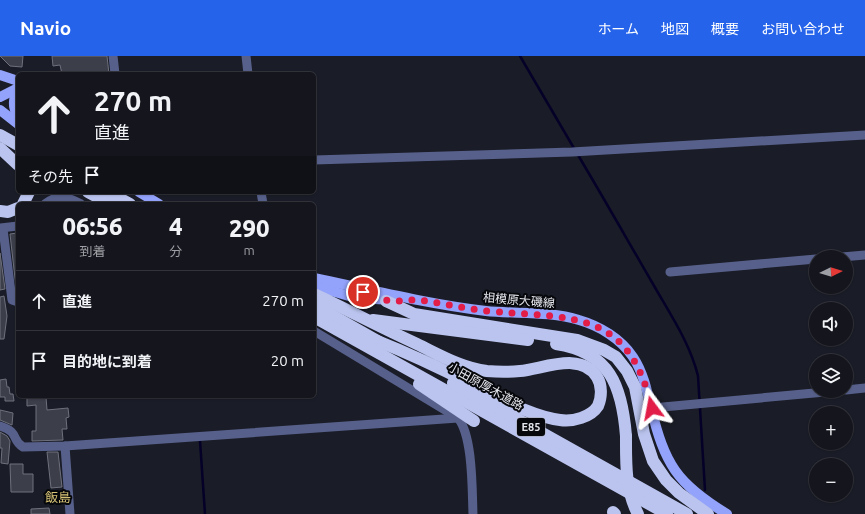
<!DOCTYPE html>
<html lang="ja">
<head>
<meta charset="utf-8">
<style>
	:root { --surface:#14151d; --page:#1d1e26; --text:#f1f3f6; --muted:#9d9fa4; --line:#33343b; --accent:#2563eb }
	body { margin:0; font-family:Ubuntu,"Noto Sans JP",sans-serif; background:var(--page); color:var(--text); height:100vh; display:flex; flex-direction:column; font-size:15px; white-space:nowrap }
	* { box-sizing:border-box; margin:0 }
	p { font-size:13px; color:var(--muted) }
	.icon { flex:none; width:22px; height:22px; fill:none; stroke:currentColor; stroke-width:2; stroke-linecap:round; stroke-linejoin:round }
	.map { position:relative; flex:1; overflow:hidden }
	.sheet { position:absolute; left:16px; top:146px; width:300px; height:196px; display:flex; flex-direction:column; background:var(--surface); border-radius:6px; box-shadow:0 1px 3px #0004,0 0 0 1px var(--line) }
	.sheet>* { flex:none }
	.top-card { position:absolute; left:16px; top:16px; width:300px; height:122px; border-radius:6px; box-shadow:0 1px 3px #0004,0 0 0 1px var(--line); background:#14151d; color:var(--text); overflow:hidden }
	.needle { width:26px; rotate:85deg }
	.fabs { position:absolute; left:809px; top:194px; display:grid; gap:8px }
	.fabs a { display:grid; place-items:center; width:44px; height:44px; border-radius:50%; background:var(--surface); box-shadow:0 1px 3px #0004,0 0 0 1px var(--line); font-size:20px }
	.pin { position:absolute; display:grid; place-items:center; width:34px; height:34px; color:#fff; margin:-17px; border:2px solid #fff; border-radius:50%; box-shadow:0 1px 4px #0007 }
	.me { position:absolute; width:44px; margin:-22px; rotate:347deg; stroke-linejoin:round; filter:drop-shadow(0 0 3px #0008) }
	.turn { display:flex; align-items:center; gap:14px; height:84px; padding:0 12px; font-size:18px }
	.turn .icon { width:52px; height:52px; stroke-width:2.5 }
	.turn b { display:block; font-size:28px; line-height:34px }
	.then { display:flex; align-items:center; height:38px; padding:0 12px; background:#0003; gap:8px; font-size:15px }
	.eta { display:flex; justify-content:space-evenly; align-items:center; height:68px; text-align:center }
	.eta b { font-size:24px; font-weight:800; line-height:28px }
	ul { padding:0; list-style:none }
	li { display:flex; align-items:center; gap:12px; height:60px; padding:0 12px; border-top:1px solid var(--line) }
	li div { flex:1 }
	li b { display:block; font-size:15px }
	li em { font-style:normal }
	header { display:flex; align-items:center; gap:24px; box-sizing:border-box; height:56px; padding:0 20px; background:var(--accent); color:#fff }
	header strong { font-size:19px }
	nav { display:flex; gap:22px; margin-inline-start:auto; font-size:14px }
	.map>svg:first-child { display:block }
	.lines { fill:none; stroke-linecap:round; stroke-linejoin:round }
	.stream { stroke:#040028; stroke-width:2.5 }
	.building { fill:#3c3f4a; stroke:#6e717d }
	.street { stroke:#57608a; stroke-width:9 }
	.primary { stroke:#93a2fa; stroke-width:10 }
	.highway { stroke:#bac4ee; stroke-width:12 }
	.highway-bridge { stroke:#bac4ee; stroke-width:12 }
	.route { stroke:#e11d48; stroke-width:7; stroke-dasharray:0 12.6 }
	.labels { text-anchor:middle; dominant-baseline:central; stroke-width:4; stroke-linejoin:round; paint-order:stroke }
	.shield { fill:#06070b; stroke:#a1a3a9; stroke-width:1 }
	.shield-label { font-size:11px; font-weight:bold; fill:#e4e6ed }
	.street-label { font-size:12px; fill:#e4e6ed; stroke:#06070b }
	.neighbourhood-label { font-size:13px; fill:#d6c275; stroke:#06070b }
</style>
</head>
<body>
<header>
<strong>Navio</strong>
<nav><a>ホーム</a><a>地図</a><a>概要</a><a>お問い合わせ</a></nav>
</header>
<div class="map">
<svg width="865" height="458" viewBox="0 0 865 458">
	<rect width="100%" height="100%" fill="#1a1c27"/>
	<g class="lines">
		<!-- stream -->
		<g class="stream">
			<polyline points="520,0 575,94"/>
			<path d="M578,99C603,141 628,185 653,228C670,258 690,287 698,320L705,434"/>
			<polyline points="200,385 205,458"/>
		</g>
	</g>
	<!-- building -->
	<g class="building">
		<polygon points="0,0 23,0 22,11 10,10"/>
		<polygon points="52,0 107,0 109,18 62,18 60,9 53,10"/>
		<polygon points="17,177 18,231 16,231 10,178"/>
		<polygon points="0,197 5,233 0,234"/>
		<polygon points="4,240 7,260 4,283 0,283 0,241"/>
		<polygon points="6,323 7,331 9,331 10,338 13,338 14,345 5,345 5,341 0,341 0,324"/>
		<polygon points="46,341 47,354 68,352 69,361 66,362 67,373 62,373 63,384 32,385 32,375 36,375 36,349 27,350 27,342"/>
		<polygon points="0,354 13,357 12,369 0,364"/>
		<polygon points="0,376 7,380 10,385 8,408 1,407 2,392 0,392"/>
		<polygon points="47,396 58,396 62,431 51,432"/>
		<polygon points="10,408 23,408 23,418 33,418 33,436 11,436"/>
		<polygon points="49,452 50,458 31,458 31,453"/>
	</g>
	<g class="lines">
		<!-- street -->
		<g class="street">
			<polyline points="113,0 115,18"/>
			<polyline points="246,0 248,18"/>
			<polyline points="314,104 572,96 865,79"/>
			<polyline points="261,136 263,148"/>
			<path d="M45,148C60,137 65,140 81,148"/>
			<polyline points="0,172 18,170"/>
			<polyline points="3,173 12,244 18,246"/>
			<polyline points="842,201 865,199"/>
			<polyline points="670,216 816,203"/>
			<path d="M314,275L458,362C473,380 472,434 473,458"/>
			<polyline points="846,334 865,332"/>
			<polyline points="652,352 836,335"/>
			<path d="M0,370C20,376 11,384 23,391L65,390L458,362"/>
			<polyline points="65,390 70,458"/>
		</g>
		<!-- primary -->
		<g class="primary">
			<polyline points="0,19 18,25"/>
			<path d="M18,34C13,42 12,52 18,60"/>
			<polyline points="0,41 18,32"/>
			<polyline points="0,54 18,68"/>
			<polyline points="139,136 159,148"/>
			<path d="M314,222C371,234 428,248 486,255C516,258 550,255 579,264C600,270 621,283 633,301C643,316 647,334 651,352C665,408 676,427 727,458"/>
			<polyline points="314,230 356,242 393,244"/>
		</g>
		<!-- highway -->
		<g class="highway">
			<polyline points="0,79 18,89"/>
			<polyline points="0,92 18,109"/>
			<polyline points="88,136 110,148"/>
			<polyline points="108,136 130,148"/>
			<polyline points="23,148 29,136"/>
			<polyline points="0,155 8,156 18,152"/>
			<path d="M314,238C348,254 382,272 417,288C440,299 462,312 487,315C498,316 509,316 520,315C543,313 581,295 597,321C602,329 602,341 598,350C591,361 573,366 560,364C529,360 499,341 471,328C440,312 408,297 375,284"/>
			<polyline points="386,245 414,258 577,284 604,294 616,301 627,315 635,331 644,378 653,405 666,424 679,437 708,458"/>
			<polyline points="314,249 381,287"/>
			<polyline points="314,261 667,458"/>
			<polyline points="373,264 528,284"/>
			<path d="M556,288C610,296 622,330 626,380"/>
			<polyline points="453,327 687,458"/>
			<polyline points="419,328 474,365"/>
			<polyline points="613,456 615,458"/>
		</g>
		<!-- highway-bridge -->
		<path class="highway-bridge" d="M626,380C626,406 625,434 638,458"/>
	</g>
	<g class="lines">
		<!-- route -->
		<path class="route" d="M363,236C372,238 378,242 386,244C396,247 408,243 419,244C442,247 465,253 488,255C572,263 628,252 652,352"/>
	</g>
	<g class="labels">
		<!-- shield labels -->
		<rect class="shield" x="517" y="362" width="28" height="18" rx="3"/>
		<g class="shield-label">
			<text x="531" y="371">E85</text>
		</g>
		<!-- street labels -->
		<g class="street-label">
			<text transform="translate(519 244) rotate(5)">相模原大磯線</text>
			<text transform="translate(486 330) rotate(29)">小田原厚木道路</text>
		</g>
		<!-- neighbourhood labels -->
		<g class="neighbourhood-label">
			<text x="58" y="441">飯島</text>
		</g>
	</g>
</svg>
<div class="fabs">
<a><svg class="needle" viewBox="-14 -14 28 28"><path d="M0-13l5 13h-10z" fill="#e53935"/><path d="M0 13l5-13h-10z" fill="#9d9fa4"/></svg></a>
<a><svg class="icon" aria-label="sound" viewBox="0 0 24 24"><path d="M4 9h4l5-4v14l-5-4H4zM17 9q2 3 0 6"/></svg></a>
<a><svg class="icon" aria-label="layers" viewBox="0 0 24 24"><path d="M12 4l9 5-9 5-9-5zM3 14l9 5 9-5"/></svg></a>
<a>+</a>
<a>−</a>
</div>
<div class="pin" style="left:363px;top:236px;background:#d93025"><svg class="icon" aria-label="arrive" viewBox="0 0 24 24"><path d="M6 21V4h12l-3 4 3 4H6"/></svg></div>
<svg class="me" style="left:652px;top:352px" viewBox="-20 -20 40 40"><path d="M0-17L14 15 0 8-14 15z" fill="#e11d48" stroke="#fff" stroke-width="4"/></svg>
<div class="top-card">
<div class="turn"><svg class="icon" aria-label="ahead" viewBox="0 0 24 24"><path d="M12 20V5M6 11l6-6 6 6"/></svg><div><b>270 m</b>直進</div></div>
<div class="then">その先<svg class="icon" aria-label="arrive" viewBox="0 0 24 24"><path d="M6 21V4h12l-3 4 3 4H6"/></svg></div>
</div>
<section class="sheet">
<div class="eta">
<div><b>06:56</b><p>到着</p></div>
<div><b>4</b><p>分</p></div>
<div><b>290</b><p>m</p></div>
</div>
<ul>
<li><svg class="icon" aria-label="ahead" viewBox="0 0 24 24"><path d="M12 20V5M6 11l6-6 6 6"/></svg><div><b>直進</b></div><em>270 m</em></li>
<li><svg class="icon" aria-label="arrive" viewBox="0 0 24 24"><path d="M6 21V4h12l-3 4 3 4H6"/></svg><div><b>目的地に到着</b></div><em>20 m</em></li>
</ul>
</section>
</div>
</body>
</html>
